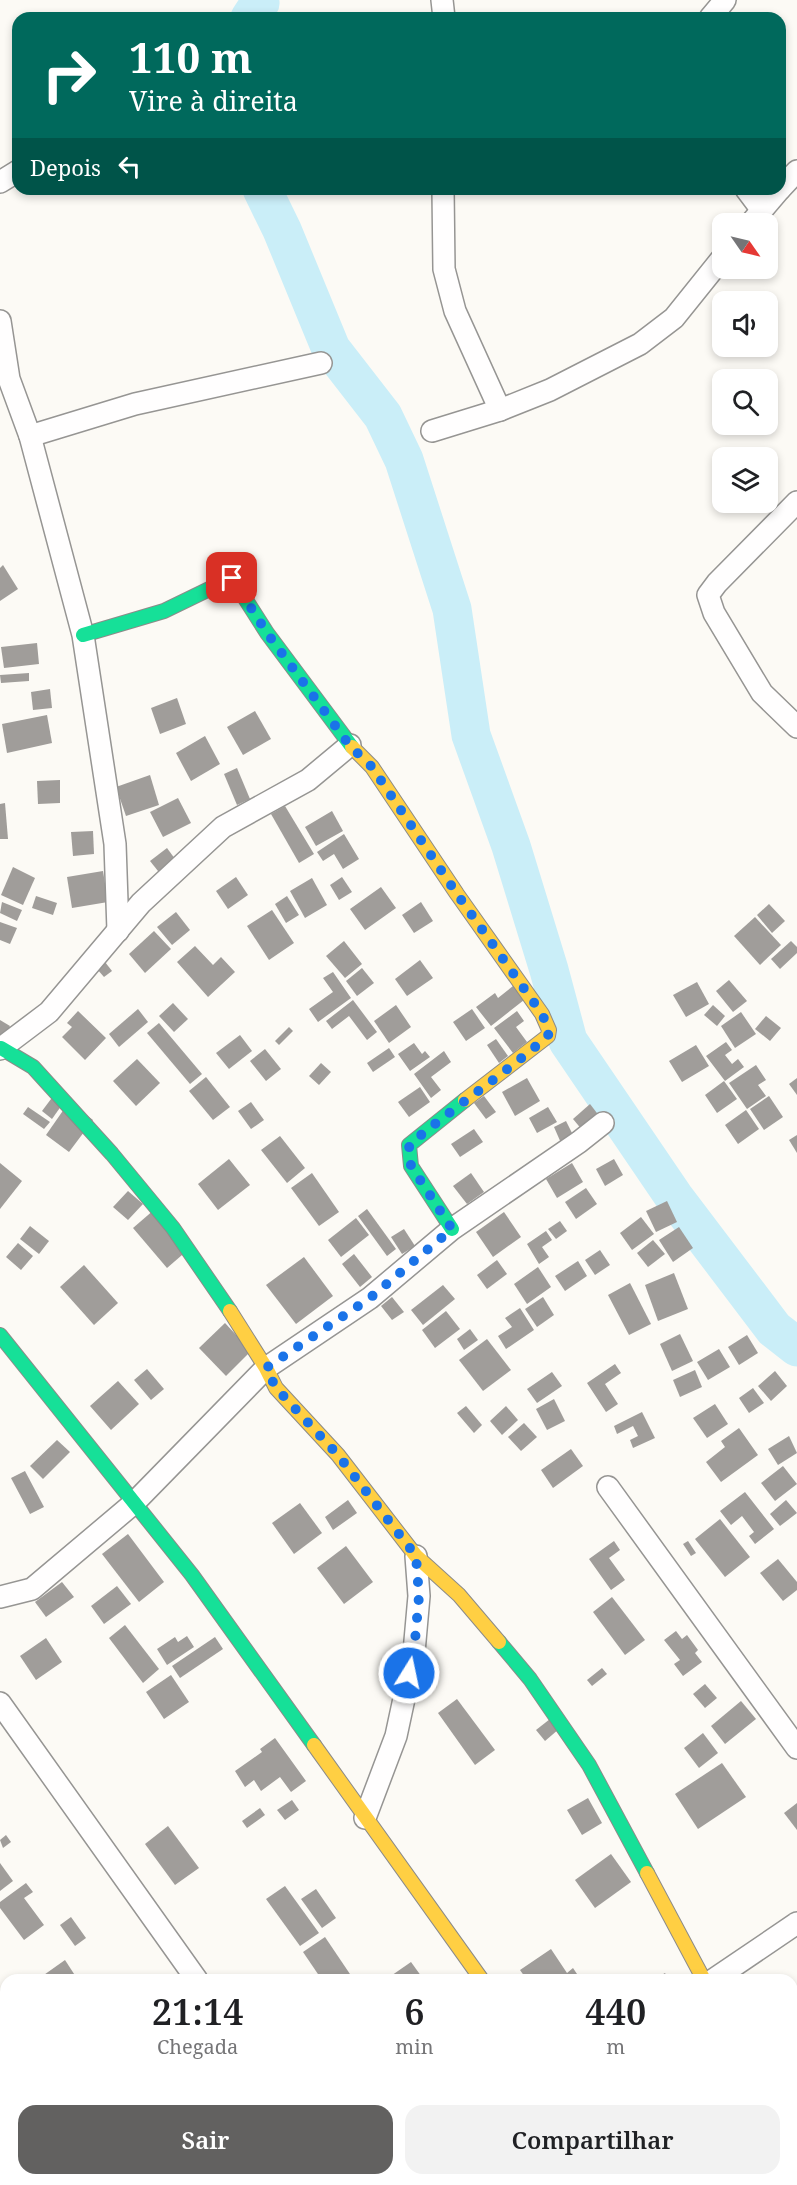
<!DOCTYPE html>
<html lang="pt">
<head>
<meta charset="utf-8">
<style>
	:root { --surface:#fff; --page:#f2f2f2; --text:#202124; --muted:#757577; --accent:#626160 }
	body { margin:0; font-family:"Noto Serif",serif; background:var(--page); color:var(--text); height:100vh; display:flex; flex-direction:column; font-size:22px; white-space:nowrap }
	* { box-sizing:border-box; margin:0 }
	p { font-size:20px; color:var(--muted) }
	.icon { flex:none; width:33px; height:33px; fill:none; stroke:currentColor; stroke-width:2; stroke-linecap:round; stroke-linejoin:round }
	.map { position:relative; flex:1; overflow:hidden }
	.drawer { position:absolute; left:0px; top:1974px; width:798px; height:212px; display:flex; flex-direction:column; background:var(--surface); border-radius:18px 18px 0 0; box-shadow:0 3px 9px #0003 }
	.drawer>* { flex:none }
	.banner { position:absolute; left:12px; top:12px; width:774px; height:183px; border-radius:18px; box-shadow:0 3px 9px #0003; background:#00695c; color:#fff; overflow:hidden }
	.needle { width:39px; rotate:124deg }
	.fabs { position:absolute; left:712px; top:213px; display:grid; gap:12px }
	.fabs a { display:grid; place-items:center; width:66px; height:66px; border-radius:12px; background:var(--surface); box-shadow:0 3px 9px #0003; font-size:30px }
	.pin { position:absolute; display:grid; place-items:center; width:51px; height:51px; color:#fff; margin:-26px; border-radius:12px; box-shadow:0 3px 9px #0006 }
	.me { position:absolute; width:66px; margin:-33px; rotate:10deg; stroke-linejoin:round; filter:drop-shadow(0 0 4px #0008) }
	.turn { display:flex; align-items:center; gap:21px; height:126px; padding:0 18px; font-size:27px }
	.turn .icon { width:78px; height:78px; stroke-width:2.5 }
	.turn b { display:block; font-size:42px; line-height:51px }
	.then { display:flex; align-items:center; height:57px; padding:0 18px; background:#0003; gap:12px; font-size:22px }
	.eta { display:flex; justify-content:space-evenly; align-items:center; height:102px; text-align:center }
	.eta b { font-size:36px; font-weight:600; line-height:42px }
	.action { display:flex; gap:12px; margin-top:auto; padding:12px 18px }
	.action a { flex:1; height:69px; border-radius:18px; background:var(--accent); color:#fff; font-size:24px; font-weight:600; line-height:69px; text-align:center }
	.action a+a { background:var(--page); color:var(--text) }
	.map>svg:first-child { display:block }
	.lines { fill:none; stroke-linecap:round; stroke-linejoin:round }
	.river { stroke:#caeef8; stroke-width:39 }
	.building { fill:#a09d9a }
	.street-casing { stroke:#969593; stroke-width:24 }
	.fast-casing { stroke:#8c8b89; stroke-width:16 }
	.slow-casing { stroke:#8c8b89; stroke-width:16 }
	.street { stroke:#fffefe; stroke-width:21 }
	.fast { stroke:#16e098; stroke-width:14 }
	.slow { stroke:#ffcf43; stroke-width:14 }
	.route { stroke:#1a73e8; stroke-width:10; stroke-dasharray:0 18 }
</style>
</head>
<body>
<div class="map">
<svg width="797" height="2185" viewBox="0 0 797 2185">
	<rect width="100%" height="100%" fill="#fcfaf5"/>
	<g class="lines">
		<!-- river -->
		<g class="river">
			<polyline points="250,18 260,3 259,0"/>
			<polyline points="262,189 282,230 331,349 383,416 404,460 452,609 471,735 511,846 549,970 568,1041 674,1197 774,1329 797,1347"/>
		</g>
	</g>
	<!-- building -->
	<g class="building">
		<polygon points="3,565 18,589 0,601 0,568"/>
		<polygon points="37,643 39,664 4,668 1,647"/>
		<polygon points="29,673 29,681 1,683 0,675"/>
		<polygon points="50,689 52,708 33,710 31,692"/>
		<polygon points="177,698 186,724 160,734 151,708"/>
		<polygon points="255,711 271,739 243,755 227,727"/>
		<polygon points="47,715 52,743 7,753 2,724"/>
		<polygon points="205,736 220,764 191,781 176,753"/>
		<polygon points="237,768 250,799 237,805 224,774"/>
		<polygon points="150,775 159,805 126,816 116,787"/>
		<polygon points="60,780 60,803 38,804 37,781"/>
		<polygon points="178,798 191,823 163,837 150,812"/>
		<polygon points="5,803 8,839 0,839 0,804"/>
		<polygon points="285,806 314,854 299,863 271,814"/>
		<polygon points="332,811 343,831 316,846 305,827"/>
		<polygon points="93,831 94,854 73,856 71,832"/>
		<polygon points="344,834 359,859 343,869 334,854 323,861 317,852"/>
		<polygon points="167,848 178,863 162,876 150,861"/>
		<polygon points="13,867 35,878 23,905 1,895"/>
		<polygon points="103,871 108,902 72,908 67,877"/>
		<polygon points="236,877 248,895 228,909 216,891"/>
		<polygon points="342,877 352,892 339,900 330,885"/>
		<polygon points="312,878 327,905 305,918 290,891"/>
		<polygon points="381,887 396,908 365,930 350,909"/>
		<polygon points="36,896 57,903 53,915 32,908"/>
		<polygon points="287,896 299,915 286,923 275,904"/>
		<polygon points="2,902 22,910 17,921 0,913"/>
		<polygon points="421,902 433,921 414,933 402,915"/>
		<polygon points="769,904 785,921 772,933 757,915"/>
		<polygon points="272,910 294,943 269,960 247,926"/>
		<polygon points="176,912 190,930 172,945 157,927"/>
		<polygon points="755,917 781,945 760,965 734,936"/>
		<polygon points="0,922 17,928 10,944 0,940"/>
		<polygon points="154,931 171,949 145,973 129,954"/>
		<polygon points="344,941 362,964 345,978 326,956"/>
		<polygon points="791,941 797,947 797,953 780,969 771,959"/>
		<polygon points="195,946 213,965 221,957 235,972 208,997 177,962"/>
		<polygon points="420,960 433,978 407,996 395,979"/>
		<polygon points="105,962 112,971 104,977 97,969"/>
		<polygon points="362,968 374,983 357,996 346,981"/>
		<polygon points="333,972 351,998 318,1022 309,1009 333,992 323,978"/>
		<polygon points="729,980 747,1001 733,1012 716,991"/>
		<polygon points="697,982 709,1004 686,1017 673,995"/>
		<polygon points="513,986 524,1000 491,1026 476,1007 495,993 498,998"/>
		<polygon points="353,1000 377,1032 367,1040 349,1016 332,1029 326,1021"/>
		<polygon points="173,1003 188,1019 174,1032 159,1016"/>
		<polygon points="396,1005 411,1027 389,1043 374,1021"/>
		<polygon points="713,1005 725,1016 717,1026 704,1015"/>
		<polygon points="138,1009 148,1022 119,1047 109,1034"/>
		<polygon points="472,1009 485,1028 466,1041 453,1022"/>
		<polygon points="78,1011 106,1038 85,1060 62,1037 72,1027 67,1023"/>
		<polygon points="517,1011 524,1021 516,1027 527,1042 513,1053 494,1028"/>
		<polygon points="741,1012 756,1034 735,1048 721,1026"/>
		<polygon points="766,1016 781,1028 770,1041 755,1029"/>
		<polygon points="0,1020 10,1026 0,1044"/>
		<polygon points="159,1023 202,1074 190,1084 147,1033"/>
		<polygon points="289,1027 293,1031 279,1045 275,1041"/>
		<polygon points="240,1035 252,1051 229,1069 216,1053"/>
		<polygon points="496,1039 508,1056 499,1063 487,1045"/>
		<polygon points="726,1042 732,1050 725,1055 732,1064 738,1059 744,1067 725,1081 706,1056"/>
		<polygon points="414,1043 422,1054 425,1051 430,1057 410,1071 398,1054"/>
		<polygon points="696,1045 709,1066 682,1082 669,1061"/>
		<polygon points="389,1048 395,1057 373,1072 367,1063"/>
		<polygon points="265,1049 281,1069 266,1081 250,1061"/>
		<polygon points="444,1051 451,1062 431,1077 441,1090 431,1098 414,1074"/>
		<polygon points="137,1059 160,1083 136,1106 113,1081"/>
		<polygon points="321,1063 331,1072 319,1085 309,1076"/>
		<polygon points="756,1065 766,1080 758,1085 766,1096 747,1109 729,1083"/>
		<polygon points="206,1077 230,1107 213,1120 189,1091"/>
		<polygon points="527,1078 540,1101 515,1116 502,1092"/>
		<polygon points="797,1078 797,1095 789,1084"/>
		<polygon points="724,1081 737,1099 717,1113 705,1095"/>
		<polygon points="420,1087 430,1102 409,1117 398,1102"/>
		<polygon points="54,1095 64,1102 52,1119 42,1111"/>
		<polygon points="484,1096 496,1112 486,1119 474,1103"/>
		<polygon points="769,1096 783,1117 764,1130 750,1109"/>
		<polygon points="69,1102 93,1120 69,1152 46,1135"/>
		<polygon points="251,1102 264,1120 251,1129 238,1111"/>
		<polygon points="590,1104 600,1117 583,1131 573,1119"/>
		<polygon points="28,1107 50,1122 44,1129 23,1114"/>
		<polygon points="548,1107 557,1122 537,1133 529,1118"/>
		<polygon points="746,1110 759,1129 738,1144 725,1125"/>
		<polygon points="566,1121 574,1137 561,1143 554,1127"/>
		<polygon points="474,1129 483,1142 460,1157 451,1144"/>
		<polygon points="797,1135 797,1153 789,1140"/>
		<polygon points="280,1136 305,1168 287,1183 261,1150"/>
		<polygon points="229,1159 250,1185 218,1210 198,1184"/>
		<polygon points="614,1159 623,1175 605,1186 596,1169"/>
		<polygon points="0,1163 22,1181 0,1209"/>
		<polygon points="572,1163 583,1182 557,1198 546,1179"/>
		<polygon points="312,1173 339,1212 319,1226 291,1188"/>
		<polygon points="471,1173 484,1192 467,1204 453,1186"/>
		<polygon points="586,1188 597,1204 576,1219 565,1202"/>
		<polygon points="128,1191 143,1204 128,1220 113,1207"/>
		<polygon points="667,1201 677,1222 656,1232 646,1211"/>
		<polygon points="155,1209 189,1249 167,1268 133,1228"/>
		<polygon points="367,1209 396,1249 387,1256 358,1216"/>
		<polygon points="504,1212 521,1237 493,1257 476,1232"/>
		<polygon points="641,1217 654,1234 632,1250 620,1233"/>
		<polygon points="356,1218 369,1235 341,1257 328,1240"/>
		<polygon points="560,1221 567,1231 556,1239 548,1229"/>
		<polygon points="30,1226 49,1241 39,1254 20,1239"/>
		<polygon points="679,1227 693,1248 673,1262 659,1240"/>
		<polygon points="404,1229 415,1246 402,1254 391,1237"/>
		<polygon points="546,1231 552,1240 542,1247 549,1257 539,1264 527,1244"/>
		<polygon points="653,1240 665,1254 648,1267 637,1253"/>
		<polygon points="18,1243 33,1256 21,1270 6,1257"/>
		<polygon points="600,1250 610,1265 595,1275 585,1260"/>
		<polygon points="354,1254 372,1277 360,1287 342,1264"/>
		<polygon points="304,1257 333,1296 296,1324 266,1285"/>
		<polygon points="497,1260 507,1274 487,1289 477,1275"/>
		<polygon points="578,1261 587,1276 565,1291 555,1276"/>
		<polygon points="84,1265 118,1303 94,1325 60,1287"/>
		<polygon points="538,1267 551,1287 527,1304 514,1284"/>
		<polygon points="674,1273 688,1309 658,1321 645,1285"/>
		<polygon points="630,1283 651,1324 629,1335 608,1295"/>
		<polygon points="443,1285 455,1299 423,1325 411,1310"/>
		<polygon points="392,1297 404,1312 392,1320 381,1306"/>
		<polygon points="543,1297 554,1315 537,1327 525,1309"/>
		<polygon points="520,1308 534,1330 506,1349 498,1336 512,1327 505,1318"/>
		<polygon points="446,1311 460,1329 435,1348 422,1330"/>
		<polygon points="225,1323 251,1351 226,1376 199,1348"/>
		<polygon points="470,1329 478,1340 464,1350 457,1339"/>
		<polygon points="680,1334 693,1361 672,1371 660,1344"/>
		<polygon points="747,1335 758,1353 739,1365 728,1347"/>
		<polygon points="487,1339 511,1370 483,1391 459,1360"/>
		<polygon points="719,1349 730,1367 708,1380 697,1362"/>
		<polygon points="615,1364 621,1373 605,1384 618,1404 606,1412 587,1383"/>
		<polygon points="147,1369 164,1389 151,1400 134,1380"/>
		<polygon points="695,1370 702,1387 680,1397 673,1380"/>
		<polygon points="775,1371 787,1386 771,1401 758,1386"/>
		<polygon points="552,1372 562,1386 537,1403 527,1389"/>
		<polygon points="118,1381 139,1404 111,1430 90,1406"/>
		<polygon points="753,1388 764,1403 749,1413 739,1398"/>
		<polygon points="554,1399 565,1421 547,1430 536,1409"/>
		<polygon points="715,1404 728,1424 707,1438 693,1418"/>
		<polygon points="466,1406 482,1425 474,1433 457,1413"/>
		<polygon points="506,1406 518,1420 502,1435 490,1421"/>
		<polygon points="642,1412 655,1438 633,1448 630,1440 638,1436 633,1426 617,1434 614,1426"/>
		<polygon points="524,1423 537,1437 521,1451 508,1437"/>
		<polygon points="739,1428 758,1455 721,1482 706,1462 725,1447 721,1441"/>
		<polygon points="789,1436 797,1453 778,1465 768,1449"/>
		<polygon points="57,1440 70,1452 43,1479 30,1466"/>
		<polygon points="571,1449 583,1466 553,1488 541,1470"/>
		<polygon points="783,1466 797,1484 775,1501 761,1483"/>
		<polygon points="25,1471 44,1507 30,1514 11,1478"/>
		<polygon points="745,1492 774,1529 755,1544 749,1536 754,1532 742,1516 731,1525 720,1511"/>
		<polygon points="348,1500 357,1513 333,1530 325,1517"/>
		<polygon points="786,1500 797,1513 780,1526 770,1514"/>
		<polygon points="300,1503 322,1533 294,1554 272,1523"/>
		<polygon points="720,1519 750,1557 725,1577 695,1539"/>
		<polygon points="128,1534 164,1582 139,1602 102,1554"/>
		<polygon points="614,1541 620,1550 609,1558 625,1580 611,1590 589,1559"/>
		<polygon points="688,1541 696,1553 691,1556 683,1544"/>
		<polygon points="346,1546 373,1582 344,1604 317,1568"/>
		<polygon points="778,1559 797,1582 797,1590 783,1601 760,1573"/>
		<polygon points="62,1582 74,1597 46,1617 35,1602"/>
		<polygon points="117,1586 131,1604 104,1624 91,1606"/>
		<polygon points="612,1597 645,1640 625,1655 593,1612"/>
		<polygon points="125,1625 159,1669 143,1683 109,1638"/>
		<polygon points="676,1631 682,1639 687,1635 698,1650 695,1653 702,1662 683,1676 674,1664 680,1660 664,1640"/>
		<polygon points="187,1636 194,1647 167,1665 157,1649 175,1637 178,1642"/>
		<polygon points="215,1637 223,1649 180,1678 172,1666"/>
		<polygon points="46,1638 62,1662 36,1680 20,1656"/>
		<polygon points="602,1668 607,1674 592,1686 587,1680"/>
		<polygon points="171,1675 189,1702 164,1719 146,1692"/>
		<polygon points="705,1684 717,1698 705,1708 693,1694"/>
		<polygon points="457,1699 495,1750 475,1765 438,1713"/>
		<polygon points="741,1701 756,1719 725,1744 711,1726"/>
		<polygon points="550,1719 559,1729 545,1741 536,1730"/>
		<polygon points="703,1733 718,1753 699,1768 684,1748"/>
		<polygon points="275,1738 306,1781 291,1792 280,1777 261,1791 254,1780 245,1787 235,1771 262,1752 260,1749"/>
		<polygon points="722,1763 746,1797 698,1829 675,1794"/>
		<polygon points="588,1798 602,1823 582,1835 567,1810"/>
		<polygon points="292,1800 299,1810 285,1820 277,1810"/>
		<polygon points="797,1803 797,1830 784,1813"/>
		<polygon points="260,1808 265,1815 247,1828 242,1821"/>
		<polygon points="168,1826 199,1868 175,1885 145,1844"/>
		<polygon points="6,1835 11,1842 3,1848 0,1840"/>
		<polygon points="611,1854 631,1882 595,1908 575,1880"/>
		<polygon points="0,1863 13,1881 0,1891"/>
		<polygon points="26,1883 33,1892 24,1898 44,1925 24,1940 0,1908 0,1902"/>
		<polygon points="285,1886 319,1933 300,1946 266,1899"/>
		<polygon points="316,1889 336,1918 322,1928 301,1899"/>
		<polygon points="71,1917 86,1938 75,1946 60,1925"/>
		<polygon points="325,1937 354,1980 322,1980 303,1952"/>
		<polygon points="551,1949 567,1973 573,1968 581,1980 527,1980 520,1970"/>
		<polygon points="65,1960 78,1980 43,1980 41,1977"/>
		<polygon points="411,1962 424,1980 385,1980"/>
		<polygon points="665,1973 669,1980 653,1980"/>
		<polygon points="6,2020 6,2044 0,2036 0,2025"/>
		<polygon points="163,2180 181,2180 182,2181 176,2185 166,2185"/>
		<polygon points="503,2180 529,2180 531,2181 525,2185 507,2185"/>
		<polygon points="654,2180 714,2180 706,2185 664,2185 662,2182 657,2185"/>
		<polygon points="745,2180 758,2180 761,2185 736,2185"/>
	</g>
	<g class="lines">
		<!-- street casing -->
		<g class="street-casing">
			<g id="street">
				<polyline points="442,0 444,18"/>
				<polyline points="710,18 725,0"/>
				<polyline points="0,182 18,171"/>
				<polyline points="443,189 444,269 455,311 500,410"/>
				<polyline points="746,189 761,209"/>
				<polyline points="780,189 797,171"/>
				<polyline points="750,224 780,189"/>
				<polyline points="0,321 9,379 30,436 83,635 115,844 118,931"/>
				<polyline points="432,431 500,410 550,390 640,344 674,318 723,257"/>
				<polyline points="30,436 135,404 321,363"/>
				<polyline points="797,502 717,583 708,595 714,613 762,693 797,727"/>
				<polyline points="0,1049 49,1012 141,903 223,827 308,780 350,745"/>
				<polyline points="608,1487 797,1748"/>
				<polyline points="0,1597 32,1589 134,1503 266,1368 370,1298 452,1229 579,1142 603,1123"/>
				<polyline points="0,1703 197,1980"/>
				<polyline points="365,1818 396,1736 414,1652 419,1596 416,1556"/>
				<polyline points="713,1980 797,1923"/>
				<polyline points="792,2083 797,2088"/>
				<polyline points="0,2085 6,2092"/>
				<polyline points="73,2180 77,2185"/>
				<polyline points="349,2180 353,2185"/>
				<polyline points="606,2180 610,2185"/>
				<polyline points="402,2185 412,2180"/>
			</g>
		</g>
		<!-- fast casing -->
		<g class="fast-casing">
			<g id="fast">
				<polyline points="83,635 164,611 232,578 267,633 352,747"/>
				<polyline points="1,1048 33,1067 112,1154 173,1228 230,1311"/>
				<polyline points="452,1229 411,1166 409,1145 465,1100"/>
				<polyline points="0,1335 192,1575 314,1745"/>
				<polyline points="499,1642 530,1679 589,1765 647,1873"/>
			</g>
		</g>
		<!-- slow casing -->
		<g class="slow-casing">
			<g id="slow">
				<polyline points="352,747 372,767 457,894 542,1014 549,1030 548,1036 465,1100"/>
				<polyline points="230,1311 266,1368 276,1388 338,1455 416,1556 459,1595 499,1642"/>
				<polyline points="314,1745 482,1980"/>
				<polyline points="647,1873 704,1980"/>
			</g>
		</g>
		<!-- street -->
		<use href="#street" class="street"/>
		<!-- fast -->
		<use href="#fast" class="fast"/>
		<!-- slow -->
		<use href="#slow" class="slow"/>
	</g>
	<g class="lines">
		<!-- route -->
		<path class="route" d="M232,578L267,633L350,746L372,767L457,894L542,1014L549,1030L548,1036C503,1075 454,1107 409,1145L411,1166L452,1229L370,1298L266,1368L276,1388L338,1455L416,1556L419,1596L414,1652L409,1673"/>
	</g>
</svg>
<div class="fabs">
<a><svg class="needle" viewBox="-14 -14 28 28"><path d="M0-13l5 13h-10z" fill="#e53935"/><path d="M0 13l5-13h-10z" fill="#757577"/></svg></a>
<a><svg class="icon" aria-label="sound" viewBox="0 0 24 24"><path d="M4 9h4l5-4v14l-5-4H4zM17 9q2 3 0 6"/></svg></a>
<a><svg class="icon" aria-label="search" viewBox="0 0 24 24"><circle cx="10" cy="10" r="6"/><path d="M15 15l6 6"/></svg></a>
<a><svg class="icon" aria-label="layers" viewBox="0 0 24 24"><path d="M12 4l9 5-9 5-9-5zM3 14l9 5 9-5"/></svg></a>
</div>
<div class="pin" style="left:232px;top:578px;background:#d93025"><svg class="icon" aria-label="arrive" viewBox="0 0 24 24"><path d="M6 21V4h12l-3 4 3 4H6"/></svg></div>
<svg class="me" style="left:409px;top:1673px" viewBox="-20 -20 40 40"><circle r="17" fill="#1a73e8" stroke="#fff" stroke-width="3"/><path d="M0-11L8 9 0 5-8 9z" fill="#fff"/></svg>
<div class="banner">
<div class="turn"><svg class="icon" aria-label="right" viewBox="0 0 24 24"><path d="M7 20v-9h11M14 6l5 5-5 5"/></svg><div><b>110 m</b>Vire à direita</div></div>
<div class="then">Depois<svg class="icon" aria-label="left" viewBox="0 0 24 24"><path d="M17 20v-9H6M10 6l-5 5 5 5"/></svg></div>
</div>
<section class="drawer">
<div class="eta">
<div><b>21:14</b><p>Chegada</p></div>
<div><b>6</b><p>min</p></div>
<div><b>440</b><p>m</p></div>
</div>
<div class="action"><a>Sair</a><a>Compartilhar</a></div>
</section>
</div>
</body>
</html>
